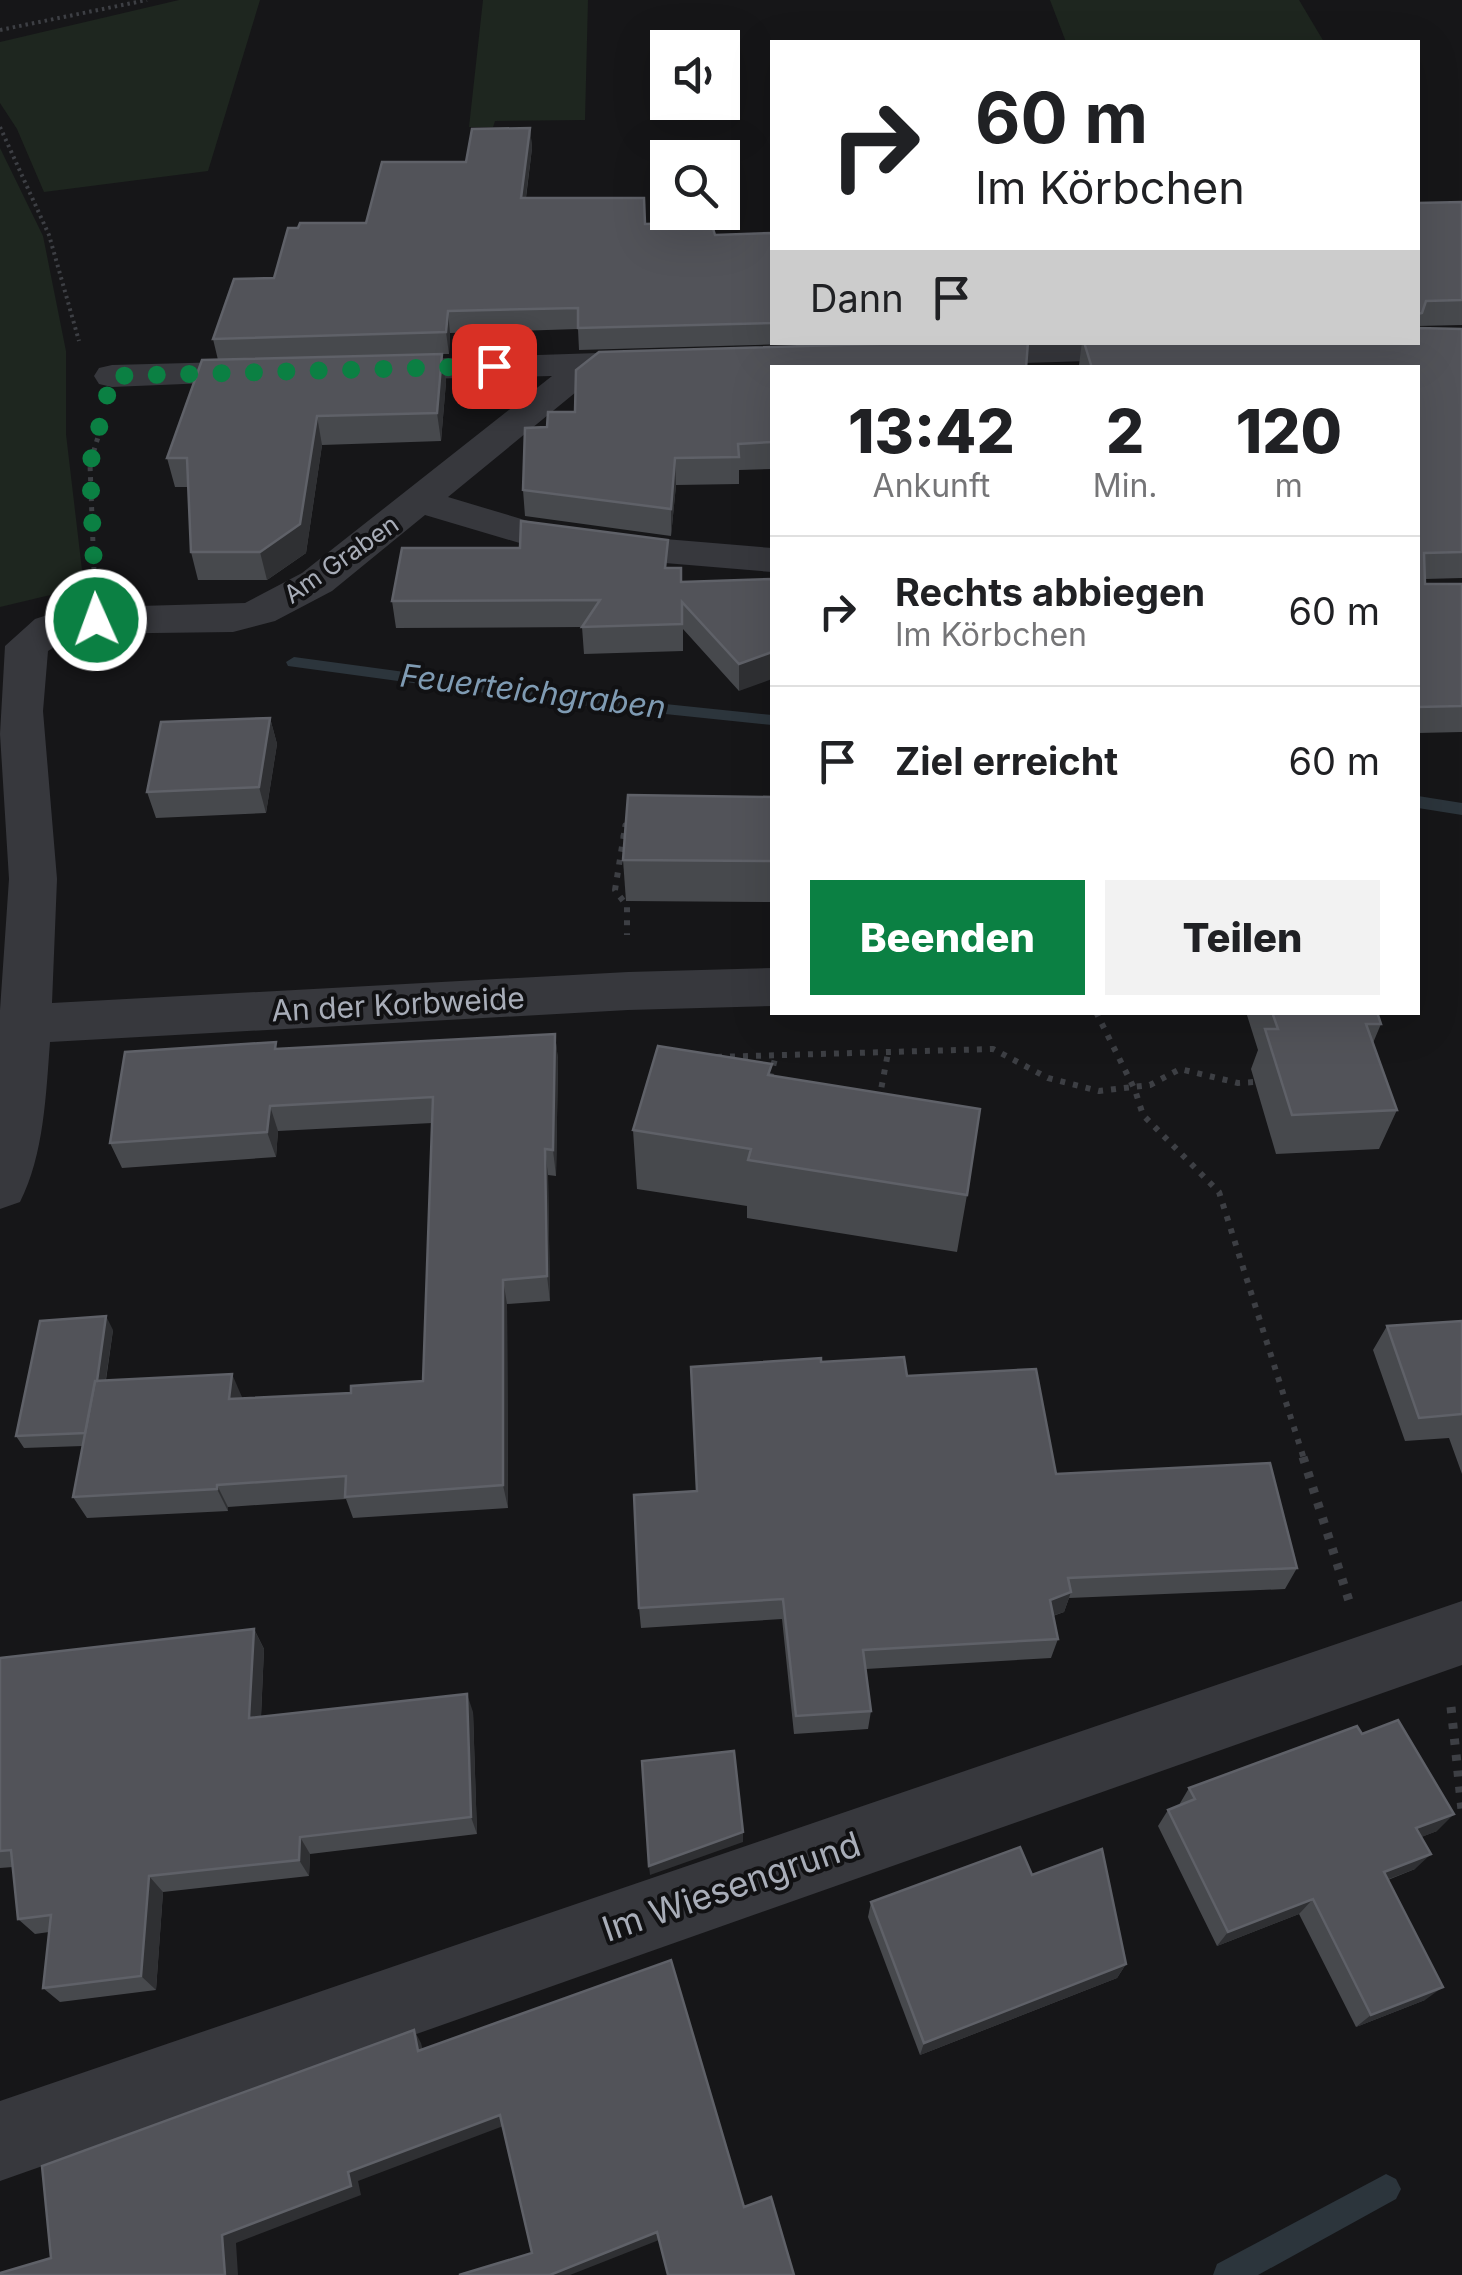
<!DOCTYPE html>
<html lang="de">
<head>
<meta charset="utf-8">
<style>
	:root { --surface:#fff; --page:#f2f2f2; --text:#202124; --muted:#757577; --line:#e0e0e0; --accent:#0b8043 }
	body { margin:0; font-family:Inter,sans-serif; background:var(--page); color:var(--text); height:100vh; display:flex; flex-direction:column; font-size:38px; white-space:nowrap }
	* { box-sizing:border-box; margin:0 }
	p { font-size:32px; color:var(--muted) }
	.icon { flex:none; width:55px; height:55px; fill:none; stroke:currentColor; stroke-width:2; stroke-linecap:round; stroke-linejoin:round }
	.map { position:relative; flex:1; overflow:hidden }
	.panel { position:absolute; left:770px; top:365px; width:650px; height:650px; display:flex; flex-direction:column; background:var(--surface); border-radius:0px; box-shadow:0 10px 40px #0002 }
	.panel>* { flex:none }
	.hud { position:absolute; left:770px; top:40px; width:650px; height:305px; border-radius:0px; box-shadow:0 10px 40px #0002; background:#fff; color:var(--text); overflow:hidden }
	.controls { position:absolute; left:650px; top:30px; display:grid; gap:20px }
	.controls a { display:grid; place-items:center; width:90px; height:90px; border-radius:0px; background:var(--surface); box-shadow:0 10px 40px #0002; font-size:50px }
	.pin { position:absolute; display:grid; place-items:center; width:85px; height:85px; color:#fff; margin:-42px; border-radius:20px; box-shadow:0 5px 15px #0006 }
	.me { position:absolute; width:110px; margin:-55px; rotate:358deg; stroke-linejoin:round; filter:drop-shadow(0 0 8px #0008) }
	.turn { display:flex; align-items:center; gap:35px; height:210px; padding:0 40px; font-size:45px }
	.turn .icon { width:130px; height:130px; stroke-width:2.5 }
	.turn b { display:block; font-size:70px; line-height:85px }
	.then { display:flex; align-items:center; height:95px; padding:0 40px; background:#0003; gap:20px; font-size:38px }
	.eta { display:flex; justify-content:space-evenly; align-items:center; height:170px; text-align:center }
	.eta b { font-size:60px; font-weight:800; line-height:70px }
	.cta { display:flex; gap:20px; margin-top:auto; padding:20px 40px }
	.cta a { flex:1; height:115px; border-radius:0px; background:var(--accent); color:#fff; font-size:40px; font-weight:800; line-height:115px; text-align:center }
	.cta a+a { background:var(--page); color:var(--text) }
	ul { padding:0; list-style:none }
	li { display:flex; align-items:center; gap:30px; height:150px; padding:0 40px; border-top:2px solid var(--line) }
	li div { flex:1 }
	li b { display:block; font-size:38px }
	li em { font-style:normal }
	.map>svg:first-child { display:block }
	.green { fill:#1e261f }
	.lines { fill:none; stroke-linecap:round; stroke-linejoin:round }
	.stream { fill:#2c353c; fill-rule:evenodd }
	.path-far3 { stroke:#3d3f44; stroke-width:4; stroke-dasharray:2.5 4; stroke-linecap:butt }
	.path-far2 { stroke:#3d3f44; stroke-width:5; stroke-dasharray:4 6; stroke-linecap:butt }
	.path-far1 { stroke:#3d3f44; stroke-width:6; stroke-dasharray:5 8; stroke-linecap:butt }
	.path { stroke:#3d3f44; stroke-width:9; stroke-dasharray:6 10; stroke-linecap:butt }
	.minor { fill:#37383d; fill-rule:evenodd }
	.wall { fill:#47494d }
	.shaded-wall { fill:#2f3033 }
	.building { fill:#525359; stroke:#5f6168; stroke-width:2.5 }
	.route { stroke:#0b8043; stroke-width:18; stroke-dasharray:0 32.4 }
	.labels { text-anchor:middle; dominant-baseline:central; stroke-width:8; stroke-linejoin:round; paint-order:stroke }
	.far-street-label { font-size:25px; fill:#a8adb8; stroke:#111113 }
	.street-label { font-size:30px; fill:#a8adb8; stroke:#111113 }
	.water-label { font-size:32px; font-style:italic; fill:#7f9bb3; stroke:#111113 }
	.near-street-label { font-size:35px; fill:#a8adb8; stroke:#111113 }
</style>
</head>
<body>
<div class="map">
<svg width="1462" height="2275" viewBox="0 0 1462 2275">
	<rect width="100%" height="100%" fill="#161618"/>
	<!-- green -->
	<g class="green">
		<polygon points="179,0 260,0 208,171 44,192 17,129 0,103 0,42"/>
		<polygon points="483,0 588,0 585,120 495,121 493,127 469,127"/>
		<polygon points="1050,0 1299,0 1324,42 1066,42"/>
		<polygon points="0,148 43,236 66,351 66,434 84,587 0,607"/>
	</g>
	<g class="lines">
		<!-- stream -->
		<g class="stream">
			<polygon points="294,657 559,693 772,715 772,725 559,703 288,666 286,662"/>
			<polygon points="1418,796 1462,803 1462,815 1418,808"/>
			<polygon points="1386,2174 1396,2179 1401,2189 1396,2199 1258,2275 1213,2275 1217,2264"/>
		</g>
		<!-- path-far3 -->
		<g class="path-far3">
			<polyline points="0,30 147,0"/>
			<polyline points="0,127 49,235 79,341"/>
		</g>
		<!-- path-far2 -->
		<g class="path-far2">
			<polyline points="94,571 90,464 103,420"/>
			<polyline points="623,837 625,825 634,826"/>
		</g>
		<!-- path-far1 -->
		<g class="path-far1">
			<polyline points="624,834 615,890 627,906 627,935"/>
			<polyline points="1096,1012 1135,1090 1143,1115 1219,1192 1304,1459"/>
			<polyline points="717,1057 993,1049 1048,1078 1099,1091 1150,1085 1180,1069 1238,1083 1255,1082"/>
			<polyline points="770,1078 776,1055"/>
			<polyline points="879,1100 888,1053"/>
		</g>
		<!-- path -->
		<g class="path">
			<polyline points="1303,1457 1350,1604"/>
			<polyline points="1451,1707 1462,1810"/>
		</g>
		<!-- minor -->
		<g class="minor">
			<polygon points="1168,342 1172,348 1167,356 1154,359 955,365 942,362 937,354 942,346 955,343"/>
			<path d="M659,351L672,354L677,362L672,370L598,374L448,497L528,521L617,535L772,548V572L617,559L523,544L425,515L332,591L275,621L233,632L74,634L48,651L43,711L57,879L52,1003L628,972L772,968V1006L628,1010L50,1042C46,1094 44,1155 20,1202L0,1209V1010L9,879L0,734L5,646L35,619L69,608L245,603L302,573L552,376L370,380L357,377L352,369L357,361Z"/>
			<polygon points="269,361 282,364 287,372 282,380 112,387 99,384 94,376 99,368 112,365"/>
			<polygon points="1462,1601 1462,1665 0,2181 0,2101"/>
		</g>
	</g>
	<!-- wall -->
	<g class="wall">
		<polygon points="530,128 532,148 526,198 645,224 715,235 772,233 772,342 859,342 579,350 578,329 450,333 449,354 442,354 446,382 441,441 322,445 306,553 267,580 198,580 191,552 188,487 175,487 167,458 218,360 213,339 274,278 466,162"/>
		<polygon points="1462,202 1462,325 1418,326 1418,328 1462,329 1462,578 1425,579 1425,584 1462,584 1462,732 1418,733 1418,368 1080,368 1079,365 1082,342 1418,342 1418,203"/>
		<polygon points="772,368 772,469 739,470 739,484 676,485 671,536 525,516 523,490 547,427 575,412"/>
		<polygon points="669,568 681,582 772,579 739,691 683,629 683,651 584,654 582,627 396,628 392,601"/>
		<polygon points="270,718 277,744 266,813 156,818 147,792"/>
		<polygon points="772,797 772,902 626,901 623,860"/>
		<polygon points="1246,1012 1377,1012 1381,1024 1373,1043 1397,1110 1379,1149 1276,1154 1251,1069 1258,1050"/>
		<polygon points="555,1034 558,1060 556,1176 548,1175 550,1301 507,1304 508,1508 353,1518 346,1499 228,1507 228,1511 87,1518 73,1497 83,1446 24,1448 16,1436 113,1330 106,1380 242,1398 351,1393 423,1381 432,1123 278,1131 276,1157 122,1168 110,1143 278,1049"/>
		<polygon points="772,1076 967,1195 957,1252 747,1218 747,1206 637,1189 633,1130"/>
		<polygon points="1462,1321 1462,1474 1449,1438 1405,1441 1373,1350 1387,1326"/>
		<polygon points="821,1362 907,1376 1056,1474 1297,1568 1285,1589 1069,1598 1064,1612 1053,1616 1058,1639 1051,1658 866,1669 871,1711 868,1729 794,1734 782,1619 641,1628 639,1608 697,1491"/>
		<polygon points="254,1629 264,1649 261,1717 473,1712 477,1834 310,1854 309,1876 163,1892 156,1990 60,2002 43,1988 49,1932 35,1934 18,1919 13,1867 0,1868 0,1658"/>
		<polygon points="1362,1734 1437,1831 1421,1837 1415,1869 1388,1880 1425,2000 1356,2027 1299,1914 1217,1946 1158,1826 1168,1810 1179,1805 1189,1788"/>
		<polygon points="1032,1875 1126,1964 1117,1978 920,2055 868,1917 871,1902"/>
	</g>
	<!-- shaded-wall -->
	<g class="shaded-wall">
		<polygon points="530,128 532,148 523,219 521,198"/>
		<polygon points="448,311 450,333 449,354 446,332"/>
		<polygon points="442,354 446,382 441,441 437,413"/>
		<polygon points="317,416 322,445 306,553 267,580 260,552"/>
		<polygon points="675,458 676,485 671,536 671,509"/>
		<polygon points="772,652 772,679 739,691 739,664"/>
		<polygon points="270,718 277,744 266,813 259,787"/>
		<polygon points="555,1034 558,1060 556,1176 553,1150"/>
		<polygon points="270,1106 278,1131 276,1157 267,1132"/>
		<polygon points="545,1149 548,1175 550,1301 547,1276"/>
		<polygon points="503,1280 507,1304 508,1508 503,1485"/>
		<polygon points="106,1316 113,1330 96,1445 89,1433"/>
		<polygon points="232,1374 242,1397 239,1422 229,1399"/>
		<polygon points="217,1485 228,1507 228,1511 217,1489"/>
		<polygon points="1071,1592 1064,1612 1043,1619 1050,1600"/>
		<polygon points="254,1629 264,1649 260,1737 249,1718"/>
		<polygon points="467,1694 473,1712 477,1834 471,1817"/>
		<polygon points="1454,1814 1437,1831 1401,1845 1416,1828"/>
		<polygon points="743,1832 743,1842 650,1875 649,1866"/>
		<polygon points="300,1837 310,1854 309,1876 299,1860"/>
		<polygon points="1431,1854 1415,1869 1368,1887 1384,1872"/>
		<polygon points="149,1876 163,1892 156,1990 141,1976"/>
		<polygon points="1313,1899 1299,1914 1217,1946 1228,1932"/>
		<polygon points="1126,1964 1117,1978 920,2055 924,2043"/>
		<polygon points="1443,1987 1425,2000 1356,2027 1371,2015"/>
		<polygon points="414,2030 421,2043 426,2063 418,2051"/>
		<polygon points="500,2115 506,2125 358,2181 361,2195 236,2243 238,2275 225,2275 222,2235 348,2172"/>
		<polygon points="657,2232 659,2240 570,2275 550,2275"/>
	</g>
	<!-- building -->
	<g class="building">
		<polygon points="530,128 521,198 644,198 645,224 711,222 715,235 772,233 772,323 578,328 578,308 448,311 446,332 213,339 234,279 274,278 288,228 298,228 300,223 366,223 382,162 466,162 472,129"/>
		<polygon points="1462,202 1462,300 1426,301 1422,313 1418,314 1418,203"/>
		<polygon points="1418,328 1462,329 1462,552 1424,553 1425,584 1462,584 1462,706 1418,707 1418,368 1092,368 1084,342 1418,342"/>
		<polygon points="944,342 1028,342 1026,368 772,368 772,442 738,444 739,457 675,458 671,509 523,490 525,428 547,427 548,412 575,412 576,370 599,352"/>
		<polygon points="442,354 437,413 317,416 300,524 260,552 191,552 187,458 167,458 202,360"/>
		<polygon points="521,521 668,540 665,568 681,568 681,582 772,579 772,652 739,664 682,602 682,624 582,627 600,600 392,601 402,548 520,548"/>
		<polygon points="270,718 259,787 147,792 161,722"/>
		<polygon points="628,795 772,797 772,861 623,860"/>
		<polygon points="1272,1012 1377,1012 1381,1024 1366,1024 1397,1110 1292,1115 1265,1029 1278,1029"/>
		<polygon points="555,1034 553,1150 545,1149 547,1276 503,1280 503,1485 345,1497 346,1476 217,1485 217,1489 73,1497 95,1381 232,1374 229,1399 351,1393 351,1386 423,1381 433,1097 270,1106 267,1132 110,1143 125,1052 276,1042 275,1049"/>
		<polygon points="658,1046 772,1064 768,1075 980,1109 967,1195 748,1160 751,1149 633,1130"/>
		<polygon points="106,1316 97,1381 95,1381 85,1433 16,1436 40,1321"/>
		<polygon points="1462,1321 1462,1414 1419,1418 1387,1326"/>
		<polygon points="904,1357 907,1376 1036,1369 1056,1474 1270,1463 1297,1568 1068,1578 1071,1592 1050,1600 1058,1639 863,1650 871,1711 796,1716 783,1599 639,1608 634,1495 697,1491 691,1367 821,1358 821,1362"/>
		<polygon points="254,1629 249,1718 467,1694 471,1817 300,1837 299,1860 149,1876 141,1976 43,1988 51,1915 18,1919 11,1850 0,1851 0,1658"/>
		<polygon points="1398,1720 1454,1814 1416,1828 1431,1854 1384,1872 1443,1987 1371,2015 1313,1899 1228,1932 1168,1810 1195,1799 1189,1788 1357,1726 1362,1734"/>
		<polygon points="734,1751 743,1832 649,1866 642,1761"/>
		<polygon points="1020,1847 1032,1875 1102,1849 1126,1964 924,2043 871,1902"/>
		<polygon points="671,1960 744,2207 771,2197 794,2275 668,2275 657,2232 550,2275 459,2275 532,2253 500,2115 348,2172 351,2186 222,2235 225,2275 0,2275 0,2273 51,2258 42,2166 414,2030 418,2051"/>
	</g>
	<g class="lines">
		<!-- route -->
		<polyline class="route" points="96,620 90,464 112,376 494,366"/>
	</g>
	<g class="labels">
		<!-- far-street labels -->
		<g class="far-street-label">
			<text transform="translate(341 559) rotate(-35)">Am Graben</text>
		</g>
		<!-- street labels -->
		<g class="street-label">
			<text transform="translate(398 1004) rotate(-3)">An der Korbweide</text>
		</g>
		<!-- water labels -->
		<g class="water-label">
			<text transform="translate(533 691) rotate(7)">Feuerteichgraben</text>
		</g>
		<!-- near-street labels -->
		<g class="near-street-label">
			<text transform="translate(731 1886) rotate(-19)">Im Wiesengrund</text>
		</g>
	</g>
</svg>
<div class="controls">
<a><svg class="icon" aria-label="sound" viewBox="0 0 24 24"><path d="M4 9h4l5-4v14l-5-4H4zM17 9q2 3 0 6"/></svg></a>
<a><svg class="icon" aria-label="search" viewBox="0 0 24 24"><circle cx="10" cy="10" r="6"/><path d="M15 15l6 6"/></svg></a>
</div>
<div class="pin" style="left:494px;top:366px;background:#d93025"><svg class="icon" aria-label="arrive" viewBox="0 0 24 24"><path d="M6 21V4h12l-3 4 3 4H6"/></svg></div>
<svg class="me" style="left:96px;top:620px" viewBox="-20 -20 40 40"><circle r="17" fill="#0b8043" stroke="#fff" stroke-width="3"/><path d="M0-11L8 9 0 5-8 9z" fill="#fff"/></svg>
<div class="hud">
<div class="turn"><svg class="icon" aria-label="right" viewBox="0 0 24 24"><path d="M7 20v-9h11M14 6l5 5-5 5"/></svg><div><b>60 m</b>Im Körbchen</div></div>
<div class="then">Dann<svg class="icon" aria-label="arrive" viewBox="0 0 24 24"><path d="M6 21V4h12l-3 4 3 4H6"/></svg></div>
</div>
<section class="panel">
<div class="eta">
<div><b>13:42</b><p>Ankunft</p></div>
<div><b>2</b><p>Min.</p></div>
<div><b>120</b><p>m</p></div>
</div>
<ul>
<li><svg class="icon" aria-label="right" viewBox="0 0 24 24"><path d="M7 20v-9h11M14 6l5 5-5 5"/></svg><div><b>Rechts abbiegen</b><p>Im Körbchen</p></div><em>60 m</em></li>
<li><svg class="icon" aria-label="arrive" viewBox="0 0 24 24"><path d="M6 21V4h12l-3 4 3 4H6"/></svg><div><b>Ziel erreicht</b></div><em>60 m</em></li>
</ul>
<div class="cta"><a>Beenden</a><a>Teilen</a></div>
</section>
</div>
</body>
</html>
